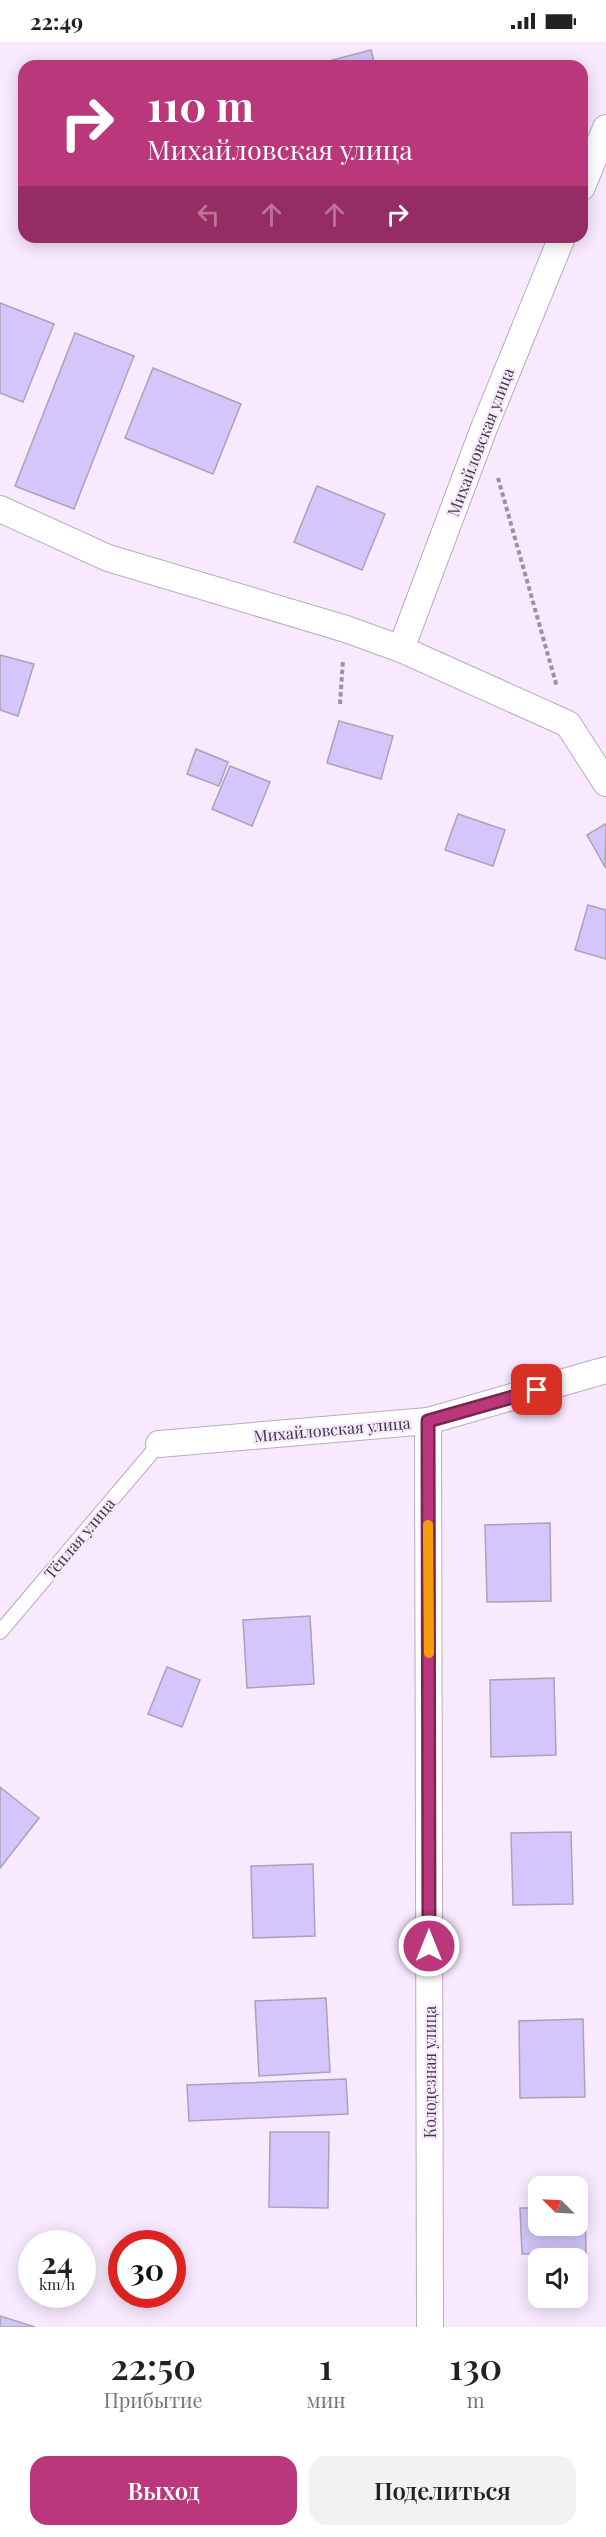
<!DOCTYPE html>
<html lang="ru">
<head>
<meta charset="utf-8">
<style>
	:root { --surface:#fff; --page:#f2f2f2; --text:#222; --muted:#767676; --accent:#bb377c }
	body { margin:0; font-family:"Playfair Display",serif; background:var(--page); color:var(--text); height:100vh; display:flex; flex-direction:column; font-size:22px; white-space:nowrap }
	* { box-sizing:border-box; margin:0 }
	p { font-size:20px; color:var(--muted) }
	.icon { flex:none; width:33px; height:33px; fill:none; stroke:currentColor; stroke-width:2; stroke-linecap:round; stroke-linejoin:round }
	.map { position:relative; height:2285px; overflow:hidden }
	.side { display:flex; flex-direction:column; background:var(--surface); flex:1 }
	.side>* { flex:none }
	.guide { position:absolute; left:18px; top:18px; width:570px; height:183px; border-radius:18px; box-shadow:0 3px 15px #0003; background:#bb377c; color:#fff; overflow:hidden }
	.needle { width:39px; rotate:294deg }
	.fabs { position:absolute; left:528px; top:2134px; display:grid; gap:12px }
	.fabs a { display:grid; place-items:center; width:60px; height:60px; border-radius:12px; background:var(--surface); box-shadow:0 3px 15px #0003; font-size:30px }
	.speed { position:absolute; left:18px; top:2188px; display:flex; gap:12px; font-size:30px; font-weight:700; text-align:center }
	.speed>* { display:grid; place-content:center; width:78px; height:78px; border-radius:50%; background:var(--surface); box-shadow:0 3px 15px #0003; line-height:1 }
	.speed small { font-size:15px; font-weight:400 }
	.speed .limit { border:9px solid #d22; background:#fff; color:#111 }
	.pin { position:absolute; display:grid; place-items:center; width:51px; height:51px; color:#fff; margin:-26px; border-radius:12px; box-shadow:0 3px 9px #0006 }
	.me { position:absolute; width:66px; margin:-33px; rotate:0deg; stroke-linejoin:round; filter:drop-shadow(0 0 4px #0008) }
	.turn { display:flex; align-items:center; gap:21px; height:126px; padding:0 30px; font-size:27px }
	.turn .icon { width:78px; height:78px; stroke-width:2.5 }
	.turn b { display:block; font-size:42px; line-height:51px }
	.lanes { display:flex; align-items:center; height:57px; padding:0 30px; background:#0003; justify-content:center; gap:30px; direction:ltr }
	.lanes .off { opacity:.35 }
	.eta { display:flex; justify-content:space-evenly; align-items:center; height:102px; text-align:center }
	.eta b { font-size:36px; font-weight:600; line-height:42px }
	.button { display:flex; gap:12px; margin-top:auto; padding:12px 30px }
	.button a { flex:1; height:69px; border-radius:18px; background:var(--accent); color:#fff; font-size:24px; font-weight:600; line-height:69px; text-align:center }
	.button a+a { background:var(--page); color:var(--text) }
	.status { display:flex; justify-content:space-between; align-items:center; height:42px; padding:0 30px; background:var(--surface); direction:ltr }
	.status svg { height:16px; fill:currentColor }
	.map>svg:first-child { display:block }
	.building { fill:#d4c5fa; stroke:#a9a3b9; stroke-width:1.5 }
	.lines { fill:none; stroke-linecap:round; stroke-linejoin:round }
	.lane-casing { stroke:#b9abc0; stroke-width:16 }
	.street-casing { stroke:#b9abc0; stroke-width:28 }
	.path { stroke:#9b91a0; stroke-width:4; stroke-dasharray:4.5 3; stroke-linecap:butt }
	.lane { stroke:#fff; stroke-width:14 }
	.street { stroke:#fff; stroke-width:26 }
	.route-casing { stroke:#7a2451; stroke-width:15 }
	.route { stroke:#bb377c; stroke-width:10 }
	.slow { stroke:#f59e0b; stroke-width:10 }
	.labels { text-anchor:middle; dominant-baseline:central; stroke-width:4.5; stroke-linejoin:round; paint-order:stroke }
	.street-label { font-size:16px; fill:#3e3941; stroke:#f8e9ff }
</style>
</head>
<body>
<div class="status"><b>22:49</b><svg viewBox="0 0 49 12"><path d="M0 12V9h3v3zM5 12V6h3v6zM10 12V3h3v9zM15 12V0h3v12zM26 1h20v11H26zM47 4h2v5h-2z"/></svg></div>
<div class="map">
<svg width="606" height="2285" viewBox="0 0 606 2285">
	<rect width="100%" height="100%" fill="#f8e9ff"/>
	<!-- building -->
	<g class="building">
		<polygon points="371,8 375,24 326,24 325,20"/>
		<polygon points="0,261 54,282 23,360 0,351"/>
		<polygon points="75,291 134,314 74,467 15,444"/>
		<polygon points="153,326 241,362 213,432 125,396"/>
		<polygon points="317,444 385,472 362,528 294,500"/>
		<polygon points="0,613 34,622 18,674 0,668"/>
		<polygon points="339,679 393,694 381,737 327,721"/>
		<polygon points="196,707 228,720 219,744 187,732"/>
		<polygon points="230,724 270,740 252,784 212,767"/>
		<polygon points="458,772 505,788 493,824 445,808"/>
		<polygon points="605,782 606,784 605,825 587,793"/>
		<polygon points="588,863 606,868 606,917 575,908"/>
		<polygon points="550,1481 551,1559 487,1560 485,1483"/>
		<polygon points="310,1574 314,1642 247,1646 243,1578"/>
		<polygon points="167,1625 200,1638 182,1685 148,1672"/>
		<polygon points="554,1636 556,1713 491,1715 490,1638"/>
		<polygon points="0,1745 39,1776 0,1826"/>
		<polygon points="571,1790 573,1862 513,1863 511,1791"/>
		<polygon points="313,1822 315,1894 253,1896 251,1824"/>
		<polygon points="326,1956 330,2030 259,2034 255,1959"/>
		<polygon points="583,1977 585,2055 520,2056 519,1979"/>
		<polygon points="346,2037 348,2072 189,2079 187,2043"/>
		<polygon points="270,2090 329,2090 328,2166 269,2165"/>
		<polygon points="578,2165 585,2165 586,2211 522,2212 520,2166 538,2166 538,2184 578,2184"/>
		<polygon points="0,2274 35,2285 0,2285"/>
	</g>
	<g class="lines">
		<!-- lane casing -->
		<g class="lane-casing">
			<polyline id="lane" points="0,1590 159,1402"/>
		</g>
		<!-- street casing -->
		<g class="street-casing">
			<g id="street">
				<polyline points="582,145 606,86"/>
				<polyline points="0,467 108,516 346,587 401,607 568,682 606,741"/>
				<polyline points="401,607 484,386 562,195"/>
				<polyline points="428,1379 430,2285"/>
				<polyline points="159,1402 428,1379 606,1328"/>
			</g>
		</g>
		<!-- path -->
		<g class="path">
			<polyline points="498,436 557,645"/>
			<polyline points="340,662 343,618"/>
		</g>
		<!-- lane -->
		<use href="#lane" class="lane"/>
		<!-- street -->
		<use href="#street" class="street"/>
	</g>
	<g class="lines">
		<!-- route casing -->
		<g class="route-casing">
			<polyline id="route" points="429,1904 428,1379 537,1348"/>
		</g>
		<!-- route -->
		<use href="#route" class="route"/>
		<!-- slow -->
		<polyline class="slow" points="428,1483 429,1611"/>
	</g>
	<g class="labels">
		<!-- street labels -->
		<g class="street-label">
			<text transform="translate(480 400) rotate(-69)">Михайловская улица</text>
			<text transform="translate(332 1387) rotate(-5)">Михайловская улица</text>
			<text transform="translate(79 1496) rotate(-50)">Тёплая улица</text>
			<text transform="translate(429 2030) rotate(-90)">Колодезная улица</text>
		</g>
	</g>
</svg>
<div class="fabs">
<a><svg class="needle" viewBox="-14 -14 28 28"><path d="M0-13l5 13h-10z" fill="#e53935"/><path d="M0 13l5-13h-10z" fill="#767676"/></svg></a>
<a><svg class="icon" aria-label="sound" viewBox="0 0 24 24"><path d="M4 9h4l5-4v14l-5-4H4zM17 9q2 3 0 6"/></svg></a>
</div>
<div class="speed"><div>24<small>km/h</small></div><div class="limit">30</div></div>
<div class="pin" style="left:537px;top:1348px;background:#d93025"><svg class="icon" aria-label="arrive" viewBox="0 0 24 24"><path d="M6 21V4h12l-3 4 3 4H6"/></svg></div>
<svg class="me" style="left:429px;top:1904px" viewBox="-20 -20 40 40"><circle r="17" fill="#bb377c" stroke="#fff" stroke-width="3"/><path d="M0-11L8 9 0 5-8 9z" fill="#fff"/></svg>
<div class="guide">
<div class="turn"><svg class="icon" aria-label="right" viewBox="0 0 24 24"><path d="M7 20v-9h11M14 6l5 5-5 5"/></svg><div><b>110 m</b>Михайловская улица</div></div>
<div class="lanes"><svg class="icon off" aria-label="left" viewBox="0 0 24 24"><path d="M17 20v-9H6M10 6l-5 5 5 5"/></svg><svg class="icon off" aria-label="ahead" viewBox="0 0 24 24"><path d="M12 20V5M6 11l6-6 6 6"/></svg><svg class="icon off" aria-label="ahead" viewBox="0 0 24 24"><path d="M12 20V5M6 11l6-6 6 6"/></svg><svg class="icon" aria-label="right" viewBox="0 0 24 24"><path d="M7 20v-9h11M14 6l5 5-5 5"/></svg></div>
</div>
</div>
<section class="side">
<div class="eta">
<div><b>22:50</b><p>Прибытие</p></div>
<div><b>1</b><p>мин</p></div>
<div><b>130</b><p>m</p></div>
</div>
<div class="button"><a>Выход</a><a>Поделиться</a></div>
</section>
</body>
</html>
